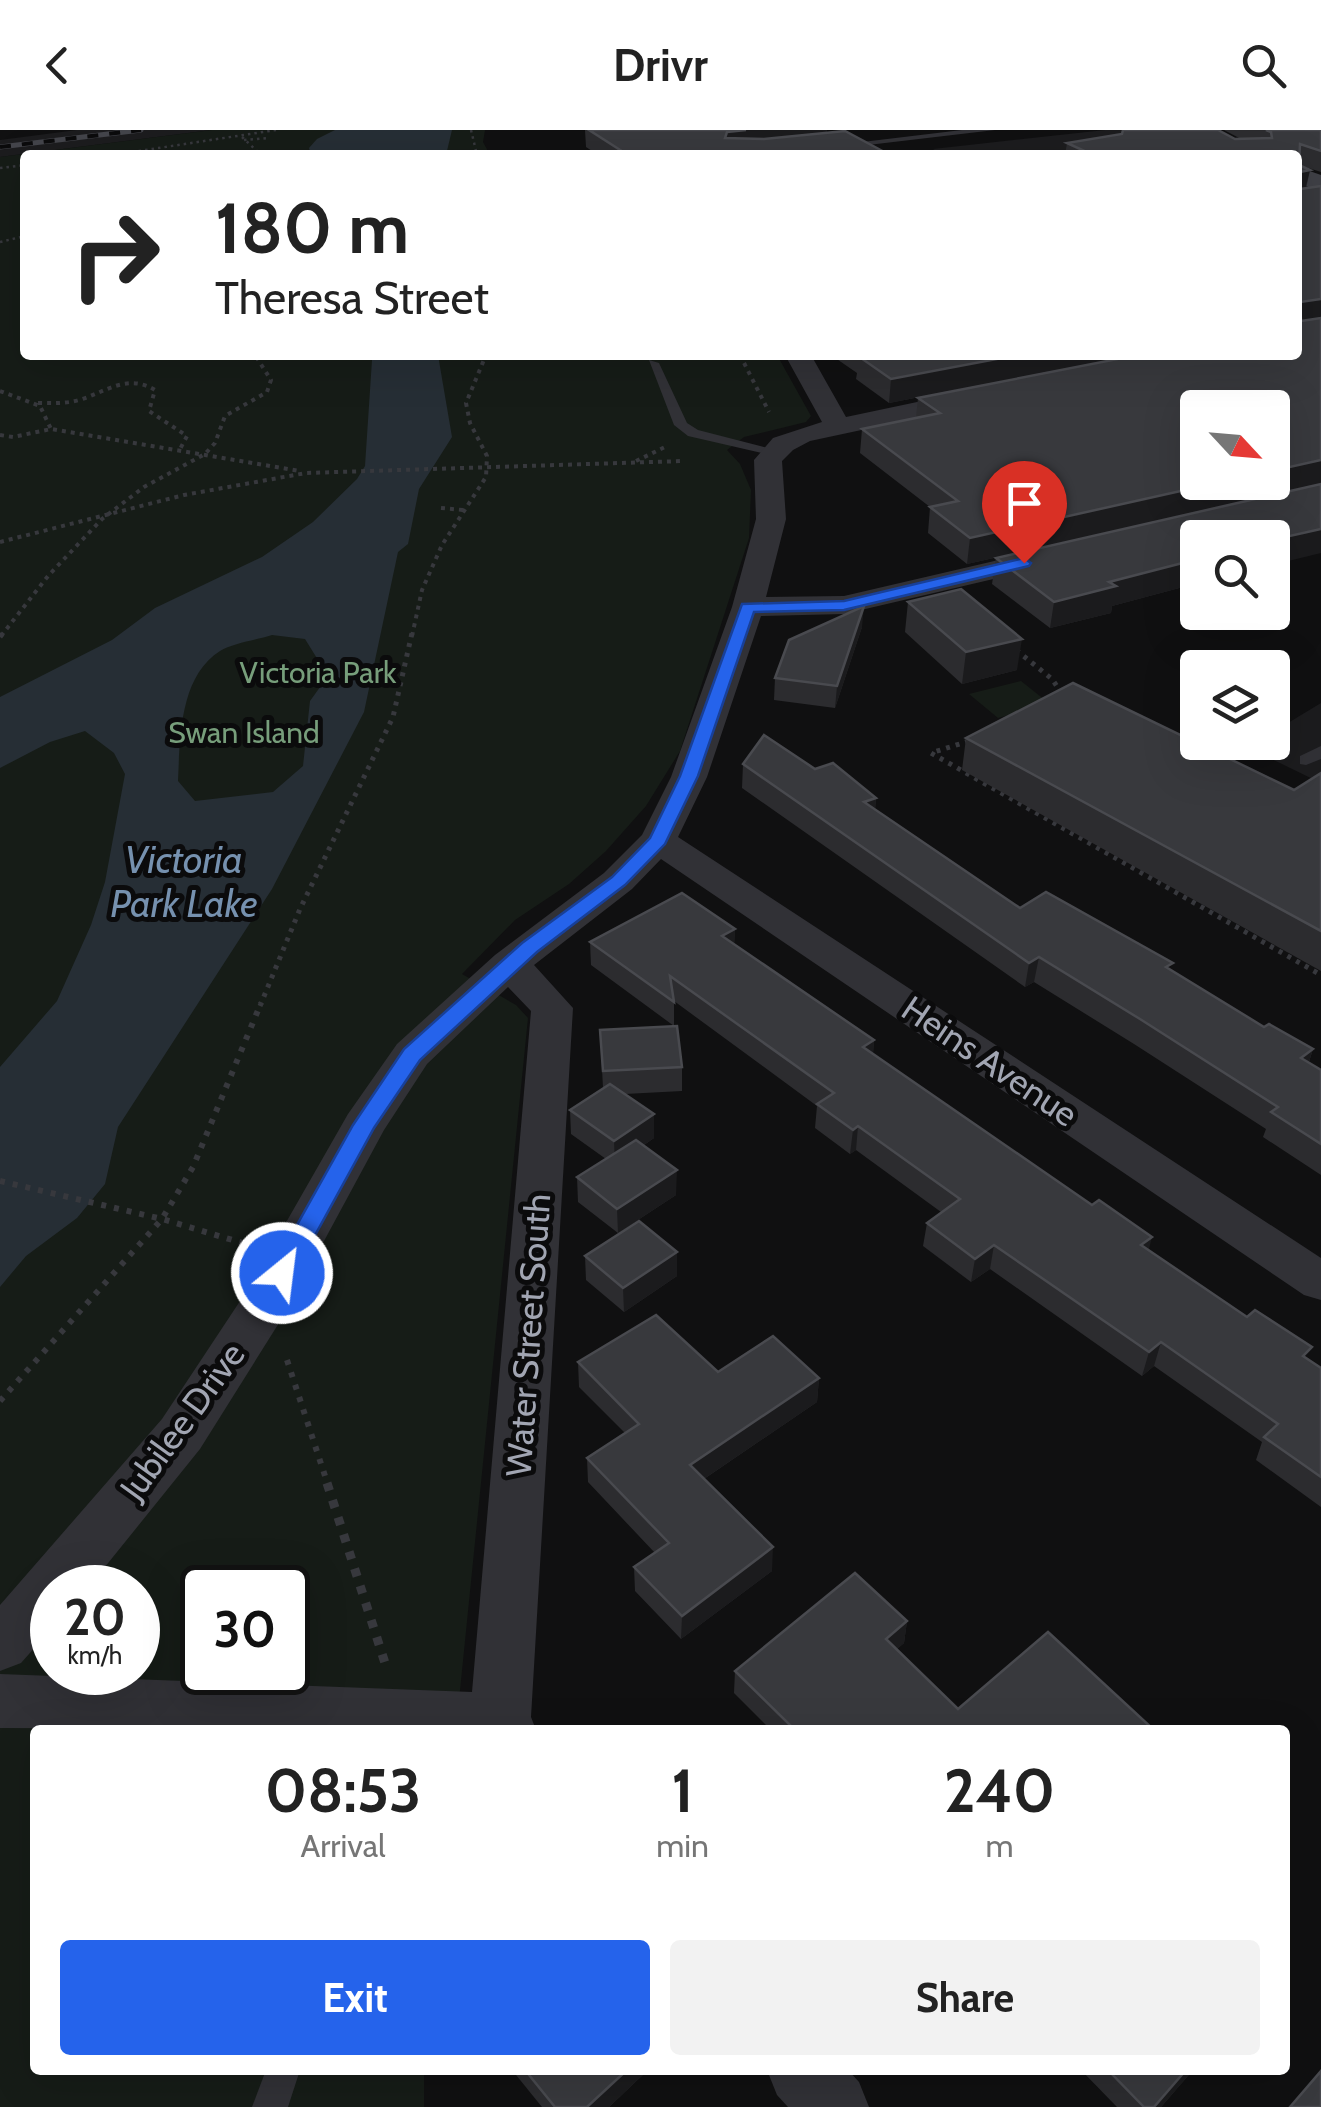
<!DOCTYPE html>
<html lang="en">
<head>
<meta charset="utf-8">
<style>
	:root { --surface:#fff; --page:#f2f2f2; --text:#222; --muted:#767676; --accent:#2563eb }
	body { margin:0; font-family:Cabin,sans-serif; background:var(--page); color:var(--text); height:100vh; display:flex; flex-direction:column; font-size:38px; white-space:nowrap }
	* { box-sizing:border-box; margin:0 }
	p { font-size:32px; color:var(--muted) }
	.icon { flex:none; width:55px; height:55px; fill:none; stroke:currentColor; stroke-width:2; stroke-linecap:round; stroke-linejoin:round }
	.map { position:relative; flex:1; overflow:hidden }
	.details { position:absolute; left:30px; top:1595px; width:1260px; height:350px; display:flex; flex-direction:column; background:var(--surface); border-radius:10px; box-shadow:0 10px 40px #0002 }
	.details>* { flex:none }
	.hud { position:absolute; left:20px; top:20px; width:1282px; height:210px; border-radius:10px; box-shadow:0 10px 40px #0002; background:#fff; color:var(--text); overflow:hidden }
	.needle { width:65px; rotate:116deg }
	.buttons { position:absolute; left:1180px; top:260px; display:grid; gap:20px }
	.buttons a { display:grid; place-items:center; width:110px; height:110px; border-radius:10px; background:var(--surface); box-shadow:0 10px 40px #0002; font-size:50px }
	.speed { position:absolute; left:30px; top:1435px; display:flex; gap:20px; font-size:50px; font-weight:700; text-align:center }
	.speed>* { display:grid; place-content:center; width:130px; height:130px; border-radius:50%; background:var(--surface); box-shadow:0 10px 40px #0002; line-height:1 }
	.speed small { font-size:25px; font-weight:400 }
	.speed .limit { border:5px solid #111; border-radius:15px; background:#fff; color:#111 }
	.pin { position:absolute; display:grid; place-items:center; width:85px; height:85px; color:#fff; margin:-102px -42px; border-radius:50% 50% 50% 0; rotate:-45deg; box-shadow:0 0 10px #0007 }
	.pin .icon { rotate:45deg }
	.me { position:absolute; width:110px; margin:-55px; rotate:29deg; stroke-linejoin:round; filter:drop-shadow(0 0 8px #0008) }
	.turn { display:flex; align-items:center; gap:35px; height:210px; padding:0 30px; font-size:45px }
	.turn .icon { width:130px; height:130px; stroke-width:2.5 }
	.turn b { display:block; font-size:70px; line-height:85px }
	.eta { display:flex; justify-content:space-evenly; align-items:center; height:170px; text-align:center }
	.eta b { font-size:60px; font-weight:700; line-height:70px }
	.cta { display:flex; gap:20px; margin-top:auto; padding:20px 30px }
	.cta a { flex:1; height:115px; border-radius:10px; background:var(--accent); color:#fff; font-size:40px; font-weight:700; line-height:115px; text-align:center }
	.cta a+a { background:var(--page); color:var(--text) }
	header { display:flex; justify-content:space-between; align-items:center; height:130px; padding:0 30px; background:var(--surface); font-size:45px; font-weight:700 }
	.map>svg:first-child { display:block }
	.built { fill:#1c1c1e }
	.green { fill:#161c17; fill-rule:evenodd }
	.water { fill:#262e35; fill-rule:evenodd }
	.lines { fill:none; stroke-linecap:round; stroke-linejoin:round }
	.path-far4 { stroke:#37383d; stroke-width:2.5; stroke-dasharray:2.5 4; stroke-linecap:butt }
	.path-far3 { stroke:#37383d; stroke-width:4; stroke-dasharray:4 5; stroke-linecap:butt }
	.path-far2 { stroke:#37383d; stroke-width:5; stroke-dasharray:4 6; stroke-linecap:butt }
	.path-far1 { stroke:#37383d; stroke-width:6; stroke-dasharray:5 8; stroke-linecap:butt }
	.path { stroke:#37383d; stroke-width:9; stroke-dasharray:8 10; stroke-linecap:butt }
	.lane { fill:#313136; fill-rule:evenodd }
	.street { fill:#313136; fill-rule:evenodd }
	.secondary { fill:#3f4046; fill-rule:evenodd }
	.rail-casing { stroke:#44454b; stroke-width:5 }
	.rail { stroke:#0b0b0c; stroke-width:4; stroke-dasharray:11; stroke-linecap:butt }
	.wall { fill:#2c2c2f }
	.shaded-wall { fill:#1b1b1d }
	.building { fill:#38393d; stroke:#494a4f; stroke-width:2.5 }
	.route { fill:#2563eb; stroke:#184099; stroke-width:2.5 }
	.labels { text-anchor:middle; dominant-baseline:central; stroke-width:10; stroke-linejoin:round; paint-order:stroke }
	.far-park-label { font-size:30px; fill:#779e7b; stroke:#0b0b0c }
	.street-label { font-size:35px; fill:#a1a5b2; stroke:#0b0b0c }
	.water-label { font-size:38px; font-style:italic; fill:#7691af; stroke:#0b0b0c }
</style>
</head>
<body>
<header><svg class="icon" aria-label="back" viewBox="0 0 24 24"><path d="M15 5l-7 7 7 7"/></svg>Drivr<svg class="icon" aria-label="search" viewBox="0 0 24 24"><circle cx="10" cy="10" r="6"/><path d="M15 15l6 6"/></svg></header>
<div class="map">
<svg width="1321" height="1977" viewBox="0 0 1321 1977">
	<rect width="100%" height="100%" fill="#101011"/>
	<!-- built -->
	<g class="built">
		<polygon points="77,0 212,0 0,27 0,10"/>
		<polygon points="1105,0 1167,0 1225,25 944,25 933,19"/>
		<polygon points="1321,573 1321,653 1247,617 1255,613 1272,612 1273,602"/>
	</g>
	<!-- green -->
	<g class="green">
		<path d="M212,0H485L483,12L490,25H25V225H777L811,286L806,292L744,307L727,320L740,334L751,360L749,408L680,621L646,676L606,721L569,754L515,790L462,844L516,875L528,888L456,1600H35V1940H424V1977H0V27ZM52,1458H138V1542H52ZM202,1458H288V1542H202Z"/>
		<polygon points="1021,551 1050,574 998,588 969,564"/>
	</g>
	<!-- water -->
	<g class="water">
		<polygon points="335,0 452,0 446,25 311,25 309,18 317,9"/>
		<path d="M369,225H438L452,307L419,359L408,414L398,422L364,582L272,759L118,997L105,1054L77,1088L26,1126L0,1157V937L57,871L91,795L105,752L125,644L114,623L85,601L50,612L0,638V567L112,510L155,478L262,427L313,392L357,349L365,336L372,230ZM272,505L305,509L328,546L310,571L303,636L273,662L195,671L178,651C180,609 179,547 220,521C233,513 257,510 272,505Z"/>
	</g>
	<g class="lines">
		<!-- path-far4 -->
		<g class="path-far4">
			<polyline points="471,0 477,25"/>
			<polyline points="242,7 261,25"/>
			<polyline points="244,10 268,8"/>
			<polyline points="113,25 276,0"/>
			<polyline points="0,38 25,35"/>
			<polyline points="0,112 25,106"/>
		</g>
		<!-- path-far3 -->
		<g class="path-far3">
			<polyline points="740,225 769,282"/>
			<polyline points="0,261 40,276 51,299"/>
			<path d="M38,273C52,273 65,274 79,270C106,262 127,243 155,260L149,281L187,306L179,321"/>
			<polyline points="0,305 13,307 51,299 300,341"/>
			<polyline points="636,331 665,317"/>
			<polyline points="441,378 463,380"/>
			<polyline points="0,412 184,365 306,343 683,331"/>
			<polyline points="1,506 48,446 102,389 144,357 205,324 215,313 225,286 267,262 271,250 255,225"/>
			<polyline points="412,506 422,460 442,415 486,347 487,326 470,293 466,273 486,225"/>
		</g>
		<!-- path-far2 -->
		<g class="path-far2">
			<polyline points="0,507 3,503"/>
			<polyline points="1016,520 1052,549 1064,567"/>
			<polyline points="969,611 931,623 1321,845"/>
			<polyline points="260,876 300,779 393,587 412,503"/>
		</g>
		<!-- path-far1 -->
		<g class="path-far1">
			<polyline points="0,1051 162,1089 246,1114"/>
			<polyline points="287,1230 328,1355"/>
			<polyline points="0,1271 162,1089 193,1037 261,873"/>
		</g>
		<!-- path -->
		<polyline class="path" points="327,1353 385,1533"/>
		<!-- lane -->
		<g class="lane">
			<polygon points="962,0 995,0 834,19 829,16"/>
			<polygon points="649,230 659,233 687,293 698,300 779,321 779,327 688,306 674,295"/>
			<polygon points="1321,616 1321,629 1306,635 1300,634 1300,626"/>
			<polygon points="266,1940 300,1940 288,1977 252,1977"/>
		</g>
		<!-- street -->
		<g class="street">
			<polygon points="785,225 811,225 846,287 974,260 987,268 983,274 810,311 793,320 782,331 786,389 766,467 844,466 1055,417 1066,420 1070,426 1066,432 844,484 761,486 707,647 678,707 1321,1128 1321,1170 1304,1165 661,729 632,759 534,835 573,878 531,1587 536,1600 0,1598 0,1544 472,1562 531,881 508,857 427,934 384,1000 284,1185 200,1319 88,1458 52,1458 52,1498 21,1533 0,1541 0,1475 162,1289 248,1159 348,984 397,914 495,825 604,743 642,705 671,647 732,477 756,389 754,330 773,308 822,292"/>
			<polygon points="767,1940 848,1940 859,1952 869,1977 788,1977 777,1965"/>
		</g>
		<!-- secondary -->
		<polygon class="secondary" points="1298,37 1321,45 1321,62 1298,53"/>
		<!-- rail casing -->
		<g class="rail-casing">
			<polyline id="rail" points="0,17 141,0"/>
		</g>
		<!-- rail -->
		<use href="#rail" class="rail"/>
	</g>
	<!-- wall -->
	<g class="wall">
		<polygon points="585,0 827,0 827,3 890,25 598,25 586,17"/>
		<polygon points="1224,0 1321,0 1321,42 1299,35 1310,40 1306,59 1321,354 967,434 928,403 930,377 860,323 862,299 916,288 918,268 1298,225 1298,25 1065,25 1067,13 1241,9"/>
		<polygon points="831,225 1134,225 889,273 856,249 857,243"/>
		<polygon points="996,428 1198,453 1112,476 1111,483 1050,498 992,454"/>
		<polygon points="908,472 1017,540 962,554 905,502"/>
		<polygon points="862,497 835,578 774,570 775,548"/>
		<polygon points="966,608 1294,660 1321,643 1321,841 962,640"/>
		<polygon points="743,634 815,639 876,668 875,680 1020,778 1171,841 1264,897 1313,919 1309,932 1321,940 1321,1045 1263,1007 1266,999 1134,914 1034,852 1025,857 742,658"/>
		<polygon points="735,799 734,815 874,910 873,924 1149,1120 1321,1238 1321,1377 1256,1330 1262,1312 1154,1236 1142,1246 990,1139 971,1152 923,1116 927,1093 941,1082 856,1020 850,1024 815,998 817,976 674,871 674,896 591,835 590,812"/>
		<polygon points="600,900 682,937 682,961 625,964 654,984 654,1008 644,1015 676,1065 618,1103 578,1072 577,1047 606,1029 571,1004 570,980 603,958"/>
		<polygon points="585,1126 677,1146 624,1182 586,1150"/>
		<polygon points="578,1232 819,1248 817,1272 704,1349 772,1441 681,1509 635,1461 634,1437 655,1423 588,1352 587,1328 625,1303 579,1257"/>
		<polygon points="907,1491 904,1513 897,1519 958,1579 1154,1600 771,1600 734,1563 735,1541"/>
		<polygon points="512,1940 648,1940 609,1977 542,1977"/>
		<polygon points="1081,1940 1193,1940 1161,1977 1117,1977"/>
	</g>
	<!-- shaded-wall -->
	<g class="shaded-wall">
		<polygon points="746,0 827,0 827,11 725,8 727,2"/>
		<polygon points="1310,40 1305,60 1298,62 1300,42"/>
		<polygon points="1321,169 1321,190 1298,194 1300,172"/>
		<polygon points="1018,225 1134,225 889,273 891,249"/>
		<polygon points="1321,330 1321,354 967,434 970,408 1221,352 1272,352 1272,341"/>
		<polygon points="1321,399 1321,423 1272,435 1272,410"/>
		<polygon points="1198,429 1198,453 1112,476 1111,483 1050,498 1054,472 1109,452"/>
		<polygon points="864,476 862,497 835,578 837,556"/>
		<polygon points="1022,509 1017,540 962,554 966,522"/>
		<polygon points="876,668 874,692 864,672"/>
		<polygon points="735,799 734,822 722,806"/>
		<polygon points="1039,827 1034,852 1025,857 1029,833"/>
		<polygon points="874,910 872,934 863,917"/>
		<polygon points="1313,919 1305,944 1301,928"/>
		<polygon points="654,984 654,1008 615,1035 614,1011"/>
		<polygon points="858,996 856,1020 850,1024 853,1000"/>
		<polygon points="677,1040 676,1065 618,1103 617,1079"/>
		<polygon points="1152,1107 1146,1131 1141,1115"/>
		<polygon points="994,1115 990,1139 971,1152 975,1129"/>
		<polygon points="677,1122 677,1146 624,1182 623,1158"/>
		<polygon points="1161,1212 1154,1236 1142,1246 1149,1222"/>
		<polygon points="819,1248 817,1272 689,1359 690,1335"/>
		<polygon points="773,1417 772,1441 681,1509 682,1486"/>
		<polygon points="907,1491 904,1513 883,1531 886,1509"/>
		<polygon points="627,1940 648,1940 609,1977 587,1977"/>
		<polygon points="1186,1940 1193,1940 1161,1977 1154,1977"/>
	</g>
	<!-- building -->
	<g class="building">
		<polygon points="589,0 746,0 727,2 725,8 764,9 845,1 890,25 628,25"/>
		<polygon points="1123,0 1218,0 1235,9 1272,8 1271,2 1266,0 1321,0 1321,21 1300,14 1299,35 1310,40 1300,42 1300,59 1321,56 1321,169 1300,172 1301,191 1321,188 1321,330 1272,341 1272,278 1198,278 1198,352 1221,352 970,408 930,377 958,371 862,299 940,283 918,268 1138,225 1298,225 1298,25 1093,25 1067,13 1122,4"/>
		<polygon points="861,225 1018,225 891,249 858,226"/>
		<polygon points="1321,354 1321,399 1272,410 1272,408 1198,408 1198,429 1109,452 1116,456 1054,472 996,428"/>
		<polygon points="961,459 1022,509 966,522 908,472"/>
		<polygon points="864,476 837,556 775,548 789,510"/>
		<polygon points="1073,553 1294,660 1321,643 1321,801 966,608"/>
		<polygon points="764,605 815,639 833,633 876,668 864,672 1020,778 1046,762 1173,833 1166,837 1264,897 1269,894 1313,919 1301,928 1321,940 1321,1014 1271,982 1278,977 1140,889 1039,827 1029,833 743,634"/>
		<polygon points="682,763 735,799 722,806 874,910 863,917 1092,1075 1099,1070 1152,1107 1141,1115 1247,1187 1255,1180 1312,1217 1303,1226 1321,1238 1321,1347 1264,1307 1278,1294 1161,1212 1149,1222 994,1115 975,1129 927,1093 960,1069 858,996 853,1000 817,974 834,963 670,846 674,872 590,812"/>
		<polygon points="677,896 682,937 603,941 600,900"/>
		<polygon points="610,954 654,984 614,1011 570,980"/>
		<polygon points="636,1010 677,1040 617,1079 577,1047"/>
		<polygon points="639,1091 677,1122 623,1158 585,1126"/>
		<polygon points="656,1185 718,1242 773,1206 819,1248 690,1335 773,1417 682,1486 634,1437 669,1413 587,1328 639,1294 578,1232"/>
		<polygon points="855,1443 907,1491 886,1509 958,1579 1048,1502 1154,1600 795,1600 735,1541"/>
		<polygon points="525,1940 627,1940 587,1977 555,1977"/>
		<polygon points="1108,1940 1186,1940 1154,1977 1144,1977"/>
		<polygon points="1321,1941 1321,1977 1290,1977"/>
	</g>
	<!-- route -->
	<polygon class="route" points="1024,428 1031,433 1029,436 844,480 754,482 698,646 665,714 625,755 537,822 420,930 374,998 291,1149 274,1149 270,1143 353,995 404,919 522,813 612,747 650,708 680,646 742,474 844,471"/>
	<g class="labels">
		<!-- far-park labels -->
		<g class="far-park-label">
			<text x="318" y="542">Victoria Park</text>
			<text x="244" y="602">Swan Island</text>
		</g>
		<!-- street labels -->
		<g class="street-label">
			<text transform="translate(990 931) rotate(34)">Heins Avenue</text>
			<text transform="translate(528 1205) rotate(-86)">Water Street South</text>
			<text transform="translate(182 1291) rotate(-54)">Jubilee Drive</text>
		</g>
		<!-- water labels -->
		<g class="water-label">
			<text x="184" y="729">Victoria<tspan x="184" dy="44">Park Lake</tspan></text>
		</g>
	</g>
</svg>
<div class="buttons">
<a><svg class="needle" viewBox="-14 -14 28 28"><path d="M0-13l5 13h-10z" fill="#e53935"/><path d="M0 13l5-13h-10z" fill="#767676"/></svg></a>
<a><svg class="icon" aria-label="search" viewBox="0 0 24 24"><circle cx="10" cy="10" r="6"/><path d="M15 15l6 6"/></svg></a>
<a><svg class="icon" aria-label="layers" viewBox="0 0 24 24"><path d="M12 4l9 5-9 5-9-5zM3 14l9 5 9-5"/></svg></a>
</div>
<div class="speed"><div>20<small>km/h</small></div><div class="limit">30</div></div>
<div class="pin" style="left:1024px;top:433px;background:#d93025"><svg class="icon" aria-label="arrive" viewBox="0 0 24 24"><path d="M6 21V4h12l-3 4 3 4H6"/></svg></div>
<svg class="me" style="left:282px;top:1143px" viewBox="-20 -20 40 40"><circle r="17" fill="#2563eb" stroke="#fff" stroke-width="3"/><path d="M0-11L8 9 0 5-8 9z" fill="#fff"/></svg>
<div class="hud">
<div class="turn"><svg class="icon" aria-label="right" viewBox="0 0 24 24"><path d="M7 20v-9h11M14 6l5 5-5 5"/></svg><div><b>180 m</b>Theresa Street</div></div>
</div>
<section class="details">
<div class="eta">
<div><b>08:53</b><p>Arrival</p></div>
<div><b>1</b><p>min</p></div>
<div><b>240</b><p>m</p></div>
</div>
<div class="cta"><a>Exit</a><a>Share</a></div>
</section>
</div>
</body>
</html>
